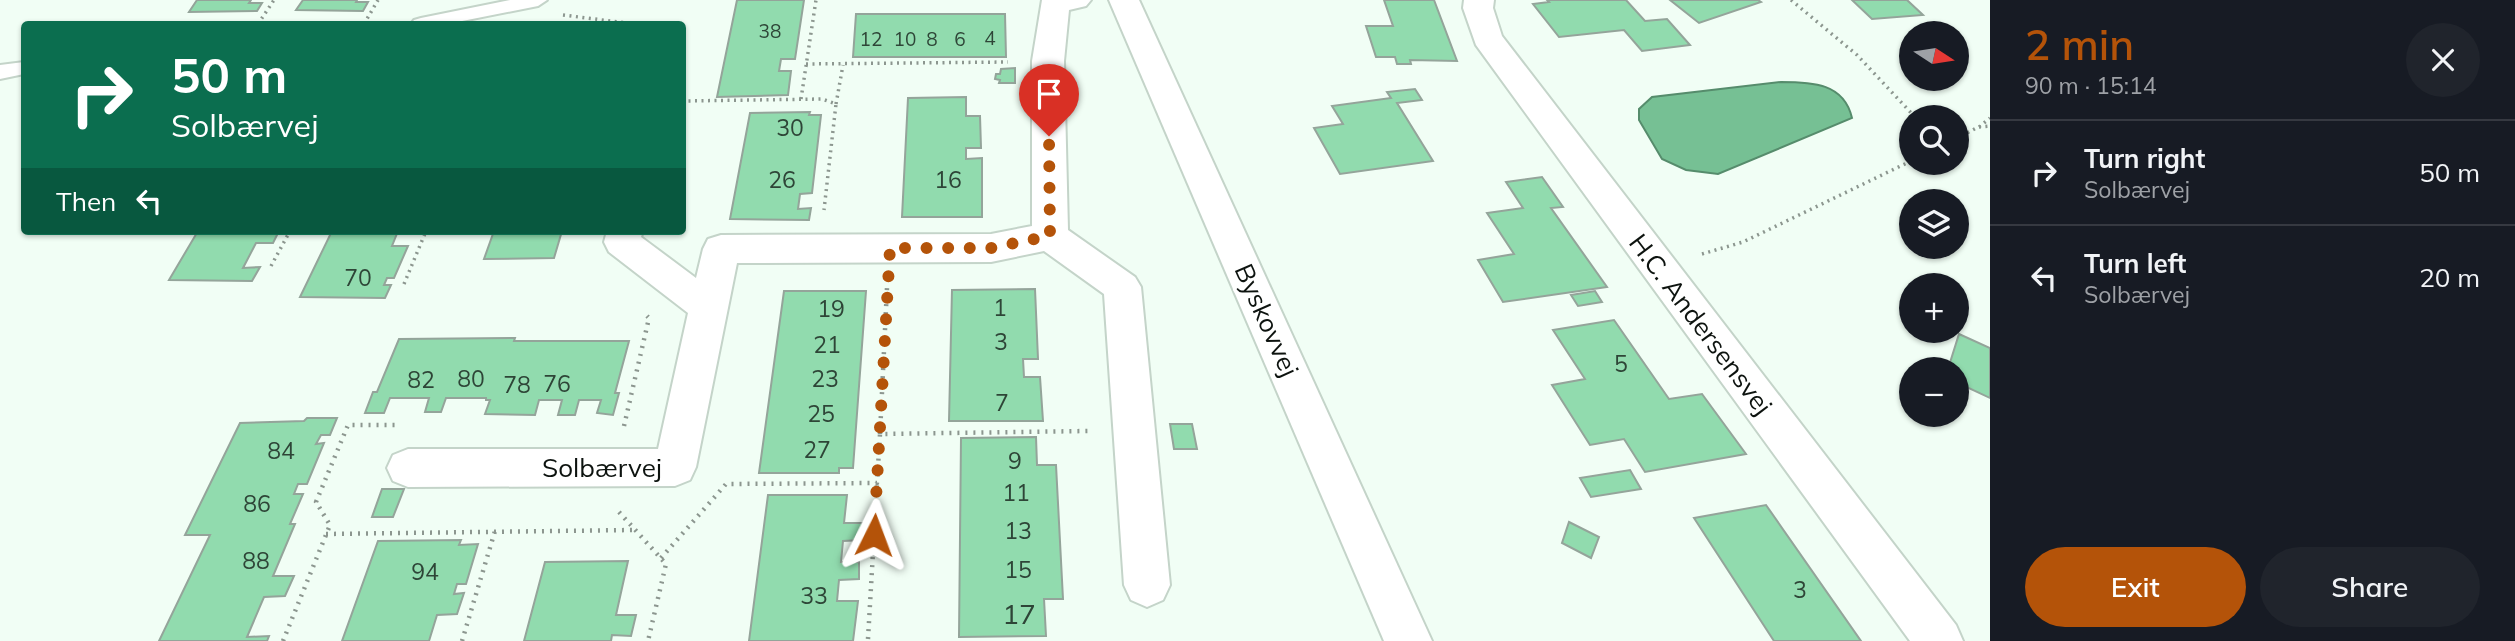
<!DOCTYPE html>
<html lang="en">
<head>
<meta charset="utf-8">
<style>
	:root { --surface:#171b24; --page:#20242c; --text:#f1f3f6; --muted:#9ea1a6; --line:#363941; --accent:#b45309 }
	body { margin:0; font-family:Mulish,sans-serif; background:var(--page); color:var(--text); height:100vh; display:flex; flex-direction:column; font-size:26px; white-space:nowrap }
	* { box-sizing:border-box; margin:0 }
	p { font-size:23px; color:var(--muted) }
	.icon { flex:none; width:38px; height:38px; fill:none; stroke:currentColor; stroke-width:2; stroke-linecap:round; stroke-linejoin:round }
	.map { position:relative; flex:1; overflow:hidden }
	.side { display:flex; flex-direction:column; background:var(--surface); width:525px }
	.side>* { flex:none }
	.hud { position:absolute; left:21px; top:21px; width:665px; height:214px; border-radius:7px; box-shadow:0 2px 5px #0004; background:#0b6e4f; color:#fff; overflow:hidden }
	.needle { width:46px; rotate:102deg }
	.controls { position:absolute; left:1899px; top:21px; display:grid; gap:14px }
	.controls a { display:grid; place-items:center; width:70px; height:70px; border-radius:50%; background:var(--surface); box-shadow:0 2px 5px #0004; font-size:35px }
	.pin { position:absolute; display:grid; place-items:center; width:60px; height:60px; color:#fff; margin:-72px -30px; border-radius:50% 50% 50% 0; rotate:-45deg; box-shadow:0 0 7px #0007 }
	.pin .icon { rotate:45deg }
	.me { position:absolute; width:77px; margin:-38px; rotate:3deg; stroke-linejoin:round; filter:drop-shadow(0 0 5px #0008) }
	.turn { display:flex; align-items:center; gap:24px; height:147px; padding:0 35px; font-size:32px }
	.turn .icon { width:91px; height:91px; stroke-width:2.5 }
	.turn b { display:block; font-size:49px; line-height:60px }
	.then { display:flex; align-items:center; height:66px; padding:0 35px; background:#0003; gap:14px; font-size:26px }
	.round { display:grid; place-items:center; flex:none; width:74px; height:74px; border-radius:37px; background:var(--page) }
	.summary { display:flex; align-items:center; justify-content:space-between; height:119px; padding:0 35px }
	h1 { font-size:42px; font-weight:600; line-height:52px; color:var(--accent) }
	.button { display:flex; gap:14px; margin-top:auto; padding:14px 35px }
	.button a { flex:1; height:80px; border-radius:42px; background:var(--accent); color:#fff; font-size:28px; font-weight:600; line-height:80px; text-align:center }
	.button a+a { background:var(--page); color:var(--text) }
	ul { padding:0; list-style:none }
	li { display:flex; align-items:center; gap:21px; height:105px; padding:0 35px; border-top:2px solid var(--line) }
	li div { flex:1 }
	li b { display:block; font-size:26px }
	li em { font-style:normal }
	main { display:flex; flex:1; min-height:0 }
	.map>svg:first-child { display:block }
	.water { fill:#76c094; stroke:#568c6c; stroke-width:2 }
	.building { fill:#91dbae; stroke:#94a49a; stroke-width:2 }
	.lines { fill:none; stroke-linecap:round; stroke-linejoin:round }
	.service-casing { stroke:#c4d4c9; stroke-width:4 }
	.minor-casing { stroke:#c4d4c9; stroke-width:4 }
	.secondary-casing { stroke:#c4d4c9; stroke-width:4 }
	.path-far1 { stroke:#8c968f; stroke-width:3.5; stroke-dasharray:2 4.5; stroke-linecap:butt }
	.path { stroke:#8c968f; stroke-width:4.5; stroke-dasharray:2 6; stroke-linecap:butt }
	.service { fill:#fff; fill-rule:evenodd }
	.minor { fill:#fff; fill-rule:evenodd }
	.secondary { fill:#fff; fill-rule:evenodd }
	.route { stroke:#b45309; stroke-width:12; stroke-dasharray:0 21.6 }
	.labels { text-anchor:middle; dominant-baseline:central; stroke-width:7; stroke-linejoin:round; paint-order:stroke }
	.far-number-label { font-size:19px; fill:#2e4537 }
	.number-label { font-size:23px; fill:#2e4537 }
	.street-label { font-size:26px; fill:#0d130f; stroke:#fff }
	.near-number-label { font-size:28px; fill:#2e4537 }
</style>
</head>
<body>
<main>
<div class="map">
<svg width="1990" height="641" viewBox="0 0 1990 641">
	<rect width="100%" height="100%" fill="#f1fef5"/>
	<!-- water -->
	<path class="water" d="M1781,82C1812,82 1844,83 1852,118L1718,174L1686,170L1662,159L1639,120V109L1652,97Z"/>
	<!-- building -->
	<g class="building">
		<polygon points="197,0 251,0 249,3 262,3 257,11 189,12"/>
		<polygon points="303,0 357,0 356,2 368,2 363,11 296,10"/>
		<polygon points="737,0 804,0 795,59 781,59 779,71 791,71 788,95 717,97"/>
		<polygon points="1384,0 1434,0 1457,61 1410,60 1411,64 1397,64 1395,57 1376,57 1366,26 1393,26"/>
		<polygon points="1547,0 1626,0 1645,21 1667,19 1690,45 1642,51 1624,30 1559,37 1533,4 1549,2"/>
		<polygon points="1670,0 1758,0 1761,2 1699,23"/>
		<polygon points="1852,0 1907,0 1923,15 1872,19"/>
		<polygon points="856,14 1005,14 1006,57 853,57"/>
		<polygon points="1015,68 1015,83 999,83 1000,80 995,79 996,74 1000,74 1001,69"/>
		<polygon points="1415,89 1422,100 1397,103 1433,161 1340,174 1314,128 1343,124 1332,106 1391,98 1387,92"/>
		<polygon points="966,97 966,116 980,116 981,148 966,148 966,159 982,158 982,217 902,217 908,98"/>
		<polygon points="810,112 809,115 821,115 812,193 800,194 798,209 811,208 809,220 730,219 750,113"/>
		<polygon points="1542,177 1563,207 1551,208 1607,287 1503,302 1478,260 1514,254 1487,213 1523,208 1506,182"/>
		<polygon points="198,231 279,231 273,243 256,243 243,268 260,267 252,281 169,280"/>
		<polygon points="332,231 398,231 392,246 408,246 394,278 387,278 384,285 391,285 385,298 300,297"/>
		<polygon points="494,231 562,231 554,258 484,259"/>
		<polygon points="1035,289 1038,359 1023,359 1024,377 1040,377 1043,421 949,421 952,290"/>
		<polygon points="784,291 866,291 853,468 839,468 839,473 759,473"/>
		<polygon points="1595,291 1602,302 1578,306 1571,295"/>
		<polygon points="1614,320 1669,399 1702,394 1746,454 1645,472 1624,439 1590,445 1552,385 1585,379 1553,330"/>
		<polygon points="1959,334 1990,348 1990,398 1956,382 1956,369 1948,369"/>
		<polygon points="515,338 514,341 629,341 615,393 619,393 613,415 597,413 601,400 579,400 575,415 558,415 562,400 539,400 535,415 485,414 490,400 486,400 486,398 446,398 441,412 425,412 429,398 390,398 384,413 365,413 373,392 377,392 399,339"/>
		<polygon points="307,418 337,418 330,435 321,435 316,444 324,443 307,484 298,484 294,494 303,494 290,524 295,524 273,576 294,576 285,596 264,597 247,637 269,636 267,641 159,641 210,535 185,535 240,423 304,421"/>
		<polygon points="1170,424 1192,424 1197,449 1174,449"/>
		<polygon points="1036,437 1037,465 1056,465 1063,599 1044,599 1046,636 959,637 961,438"/>
		<polygon points="1630,470 1641,489 1591,497 1580,478"/>
		<polygon points="382,489 404,489 393,517 372,517"/>
		<polygon points="768,495 847,495 844,523 864,523 863,540 843,541 841,562 859,562 859,579 839,580 837,601 858,601 853,641 749,641"/>
		<polygon points="1766,505 1861,641 1774,641 1694,518"/>
		<polygon points="1569,522 1599,537 1591,558 1562,543"/>
		<polygon points="461,540 459,545 478,544 466,584 457,584 454,594 464,593 457,614 437,615 429,641 342,641 378,541"/>
		<polygon points="628,561 616,615 636,615 631,636 612,635 611,641 524,641 545,562"/>
	</g>
	<g class="lines">
		<!-- service casing -->
		<g class="service-casing">
			<g id="service">
				<polygon points="510,0 547,0 538,6 447,24 411,24 414,20 421,18"/>
				<polygon points="24,62 24,74 0,79 0,65"/>
			</g>
		</g>
		<!-- minor casing -->
		<g class="minor-casing">
			<g id="minor">
				<polygon points="1042,0 1091,0 1086,6 1069,10 1064,61 1068,230 1135,277 1141,287 1170,585 1163,600 1147,607 1131,600 1124,585 1104,294 1044,251 991,262 737,263 696,467 690,480 675,486 408,487 393,481 387,468 393,455 408,449 658,449 688,313 609,252 604,242 607,231 643,231 641,237 696,278 703,249 708,239 721,235 991,234 1032,226 1032,61"/>
				<polygon points="1464,0 1494,0 1493,8 1502,36 1956,625 1963,641 1910,641 1476,45 1463,8"/>
			</g>
		</g>
		<!-- secondary casing -->
		<g class="secondary-casing">
			<polygon id="secondary" points="1109,0 1139,0 1432,641 1384,641"/>
		</g>
		<!-- path-far1 -->
		<g class="path-far1">
			<polyline points="1791,0 1857,55 1915,117"/>
			<polyline points="563,15 634,24"/>
			<polyline points="258,24 274,0"/>
			<polyline points="364,24 378,0"/>
			<polyline points="806,64 1008,62"/>
			<polyline points="801,99 816,0"/>
			<polyline points="682,101 822,99 836,104 824,210"/>
			<polyline points="836,104 843,65"/>
			<polyline points="1979,127 1990,118"/>
			<polyline points="1956,139 1978,127 1990,126"/>
			<polyline points="1702,254 1743,242 1911,161"/>
			<polyline points="271,266 290,231"/>
			<polyline points="404,284 426,231"/>
		</g>
		<!-- path -->
		<g class="path">
			<polyline points="624,426 649,318 647,316"/>
			<polyline points="880,434 887,288"/>
			<polyline points="619,512 666,564 648,641"/>
			<polyline points="326,534 633,530"/>
			<polyline points="661,558 726,484 877,483 880,434 1088,431"/>
			<polyline points="868,639 877,483"/>
			<polyline points="283,641 330,525 316,502 348,425 395,425"/>
			<polyline points="462,641 495,531"/>
		</g>
		<!-- service -->
		<use href="#service" class="service"/>
		<!-- minor -->
		<use href="#minor" class="minor"/>
		<!-- secondary -->
		<use href="#secondary" class="secondary"/>
	</g>
	<g class="lines">
		<!-- route -->
		<polyline class="route" points="874,535 890,248 991,248 1050,236 1049,136"/>
	</g>
	<g class="labels">
		<!-- far-number labels -->
		<g class="far-number-label">
			<text x="770" y="31">38</text>
			<text x="990" y="38">4</text>
			<text x="871" y="39">12</text>
			<text x="905" y="39">10</text>
			<text x="932" y="39">8</text>
			<text x="960" y="39">6</text>
		</g>
		<!-- number labels -->
		<g class="number-label">
			<text x="790" y="127">30</text>
			<text x="782" y="179">26</text>
			<text x="948" y="179">16</text>
			<text x="358" y="277">70</text>
			<text x="1000" y="307">1</text>
			<text x="831" y="308">19</text>
			<text x="1001" y="341">3</text>
			<text x="827" y="344">21</text>
			<text x="1621" y="363">5</text>
			<text x="471" y="378">80</text>
			<text x="825" y="378">23</text>
			<text x="421" y="379">82</text>
			<text x="557" y="383">76</text>
			<text x="517" y="384">78</text>
			<text x="1002" y="402">7</text>
			<text x="821" y="413">25</text>
			<text x="817" y="449">27</text>
			<text x="281" y="450">84</text>
			<text x="1015" y="460">9</text>
			<text x="1016" y="492">11</text>
			<text x="257" y="503">86</text>
			<text x="1018" y="530">13</text>
			<text x="256" y="560">88</text>
			<text x="1018" y="569">15</text>
			<text x="425" y="571">94</text>
			<text x="1800" y="589">3</text>
			<text x="814" y="595">33</text>
		</g>
		<!-- street labels -->
		<g class="street-label">
			<text transform="translate(1267 320) rotate(66)">Byskovvej</text>
			<text transform="translate(1701 324) rotate(53)">H.C. Andersensvej</text>
			<text x="602" y="467">Solbærvej</text>
		</g>
		<!-- near-number labels -->
		<g class="near-number-label">
			<text x="1019" y="613">17</text>
		</g>
	</g>
</svg>
<div class="controls">
<a><svg class="needle" viewBox="-14 -14 28 28"><path d="M0-13l5 13h-10z" fill="#e53935"/><path d="M0 13l5-13h-10z" fill="#9ea1a6"/></svg></a>
<a><svg class="icon" aria-label="search" viewBox="0 0 24 24"><circle cx="10" cy="10" r="6"/><path d="M15 15l6 6"/></svg></a>
<a><svg class="icon" aria-label="layers" viewBox="0 0 24 24"><path d="M12 4l9 5-9 5-9-5zM3 14l9 5 9-5"/></svg></a>
<a>+</a>
<a>−</a>
</div>
<div class="pin" style="left:1049px;top:136px;background:#d93025"><svg class="icon" aria-label="arrive" viewBox="0 0 24 24"><path d="M6 21V4h12l-3 4 3 4H6"/></svg></div>
<svg class="me" style="left:874px;top:535px" viewBox="-20 -20 40 40"><path d="M0-17L14 15 0 8-14 15z" fill="#b45309" stroke="#fff" stroke-width="4"/></svg>
<div class="hud">
<div class="turn"><svg class="icon" aria-label="right" viewBox="0 0 24 24"><path d="M7 20v-9h11M14 6l5 5-5 5"/></svg><div><b>50 m</b>Solbærvej</div></div>
<div class="then">Then<svg class="icon" aria-label="left" viewBox="0 0 24 24"><path d="M17 20v-9H6M10 6l-5 5 5 5"/></svg></div>
</div>
</div>
<section class="side">
<div class="summary"><div><h1>2 min</h1><p>90 m · 15:14</p></div><a class="round"><svg class="icon" aria-label="close" viewBox="0 0 24 24"><path d="M6 6l12 12M18 6L6 18"/></svg></a></div>
<ul>
<li><svg class="icon" aria-label="right" viewBox="0 0 24 24"><path d="M7 20v-9h11M14 6l5 5-5 5"/></svg><div><b>Turn right</b><p>Solbærvej</p></div><em>50 m</em></li>
<li><svg class="icon" aria-label="left" viewBox="0 0 24 24"><path d="M17 20v-9H6M10 6l-5 5 5 5"/></svg><div><b>Turn left</b><p>Solbærvej</p></div><em>20 m</em></li>
</ul>
<div class="button"><a>Exit</a><a>Share</a></div>
</section>
</main>
</body>
</html>
